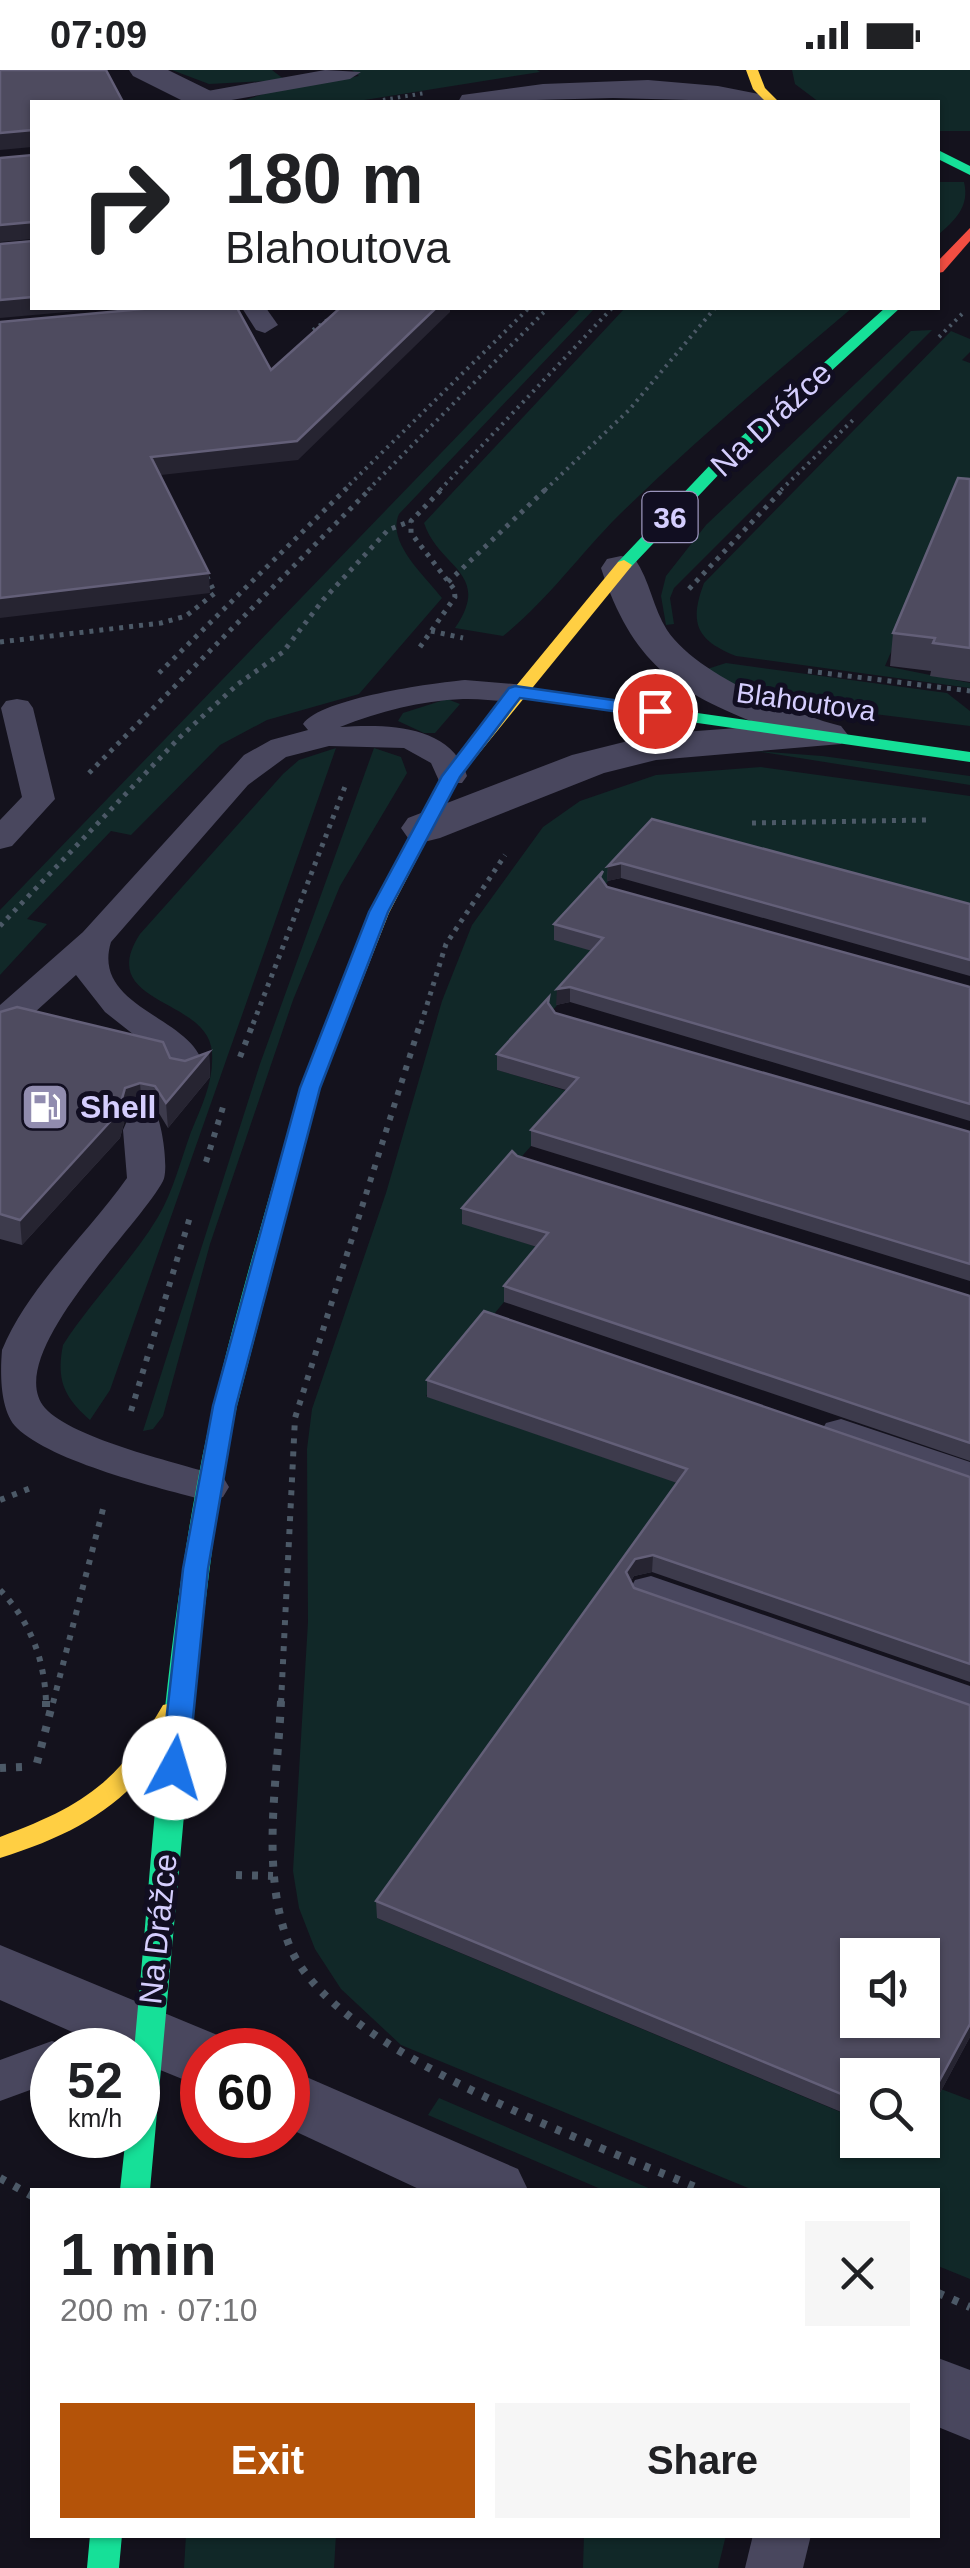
<!DOCTYPE html>
<html lang="en">
<head>
<meta charset="utf-8">
<style>
	:root { --surface:#fff; --page:#f6f6f6; --text:#202124; --muted:#757577; --accent:#b45309 }
	body { margin:0; font-family:Arial,sans-serif; background:var(--page); color:var(--text); height:100vh; display:flex; flex-direction:column; font-size:38px; white-space:nowrap }
	* { box-sizing:border-box; margin:0 }
	p { font-size:32px; color:var(--muted) }
	.icon { flex:none; width:55px; height:55px; fill:none; stroke:currentColor; stroke-width:2; stroke-linecap:round; stroke-linejoin:round }
	.map { position:relative; flex:1; overflow:hidden }
	.drawer { position:absolute; left:30px; top:2118px; width:910px; height:350px; display:flex; flex-direction:column; background:var(--surface); border-radius:0px; box-shadow:0 2px 8px #0004 }
	.drawer>* { flex:none }
	.guide { position:absolute; left:30px; top:30px; width:910px; height:210px; border-radius:0px; box-shadow:0 2px 8px #0004; background:#fff; color:var(--text); overflow:hidden }
	.fabs { position:absolute; left:840px; top:1868px; display:grid; gap:20px }
	.fabs a { display:grid; place-items:center; width:100px; height:100px; border-radius:0px; background:var(--surface); box-shadow:0 2px 8px #0004; font-size:50px }
	.speed { position:absolute; left:30px; top:1958px; display:flex; gap:20px; font-size:50px; font-weight:700; text-align:center }
	.speed>* { display:grid; place-content:center; width:130px; height:130px; border-radius:50%; background:var(--surface); box-shadow:0 2px 8px #0004; line-height:1 }
	.speed small { font-size:25px; font-weight:400 }
	.speed .limit { border:15px solid #d22; background:#fff; color:#111 }
	.pin { position:absolute; display:grid; place-items:center; width:85px; height:85px; color:#fff; margin:-42px; border:5px solid #fff; border-radius:50%; box-shadow:0 2px 10px #0007 }
	.me { position:absolute; width:110px; margin:-55px; rotate:6deg; stroke-linejoin:round; filter:drop-shadow(0 0 8px #0008) }
	.turn { display:flex; align-items:center; gap:35px; height:210px; padding:0 30px; font-size:45px }
	.turn .icon { width:130px; height:130px; stroke-width:2.5 }
	.turn b { display:block; font-size:70px; line-height:85px }
	.round { display:grid; place-items:center; flex:none; width:105px; height:105px; border-radius:0px; background:var(--page) }
	.headline { display:flex; align-items:center; justify-content:space-between; height:170px; padding:0 30px }
	h1 { font-size:60px; font-weight:600; line-height:75px }
	.primary-button { display:flex; gap:20px; margin-top:auto; padding:20px 30px }
	.primary-button a { flex:1; height:115px; border-radius:0px; background:var(--accent); color:#fff; font-size:40px; font-weight:600; line-height:115px; text-align:center }
	.primary-button a+a { background:var(--page); color:var(--text) }
	.status { display:flex; justify-content:space-between; align-items:center; height:70px; padding:0 50px; background:var(--surface); direction:ltr }
	.status svg { height:28px; fill:currentColor }
	.map>svg:first-child { display:block }
	.green { fill:#112828 }
	.lines { fill:none; stroke-linecap:round; stroke-linejoin:round }
	.path-far3 { stroke:#4c5967; stroke-width:4; stroke-dasharray:2.5 5; stroke-linecap:butt }
	.path-far2 { stroke:#4c5967; stroke-width:5; stroke-dasharray:4 6; stroke-linecap:butt }
	.path-far1 { stroke:#4c5967; stroke-width:6; stroke-dasharray:5 8; stroke-linecap:butt }
	.path { stroke:#4c5967; stroke-width:8; stroke-dasharray:6 10; stroke-linecap:butt }
	.lane { fill:#49475e; fill-rule:evenodd }
	.street { fill:#49475e; fill-rule:evenodd }
	.fast { fill:#16e098; fill-rule:evenodd }
	.slow { fill:#ffcf43; fill-rule:evenodd }
	.jam { fill:#f24e42; fill-rule:evenodd }
	.wall { fill:#3d3b4c }
	.shaded-wall { fill:#262431 }
	.building { fill:#4e4b5f; stroke:#635f78; stroke-width:2.5; fill-rule:evenodd }
	.route { fill:#1a73e8; stroke:#114b97; stroke-width:2.5 }
	.labels { text-anchor:middle; dominant-baseline:central; stroke-width:10; stroke-linejoin:round; paint-order:stroke }
	.far-street-label { font-size:28px; fill:#d5cefe; stroke:#110e21 }
	.shield { fill:#110e21; stroke:#9a94bc; stroke-width:2.5 }
	.shield-label { font-size:30px; font-weight:bold; fill:#d5cefe }
	.street-label { font-size:32px; fill:#d5cefe; stroke:#110e21 }
	.poi-label { font-size:32px; font-weight:bold; fill:#d5cefe; stroke:#110e21; text-anchor:start }
</style>
</head>
<body>
<div class="status"><b>07:09</b><svg viewBox="0 0 49 12"><path d="M0 12V9h3v3zM5 12V6h3v6zM10 12V3h3v9zM15 12V0h3v12zM26 1h20v11H26zM47 4h2v5h-2z"/></svg></div>
<div class="map">
<svg width="970" height="2498" viewBox="0 0 970 2498">
	<rect width="100%" height="100%" fill="#14121d"/>
	<!-- green -->
	<g class="green">
		<polygon points="172,0 272,0 285,10 209,14"/>
		<polygon points="352,0 537,0 540,2 352,32 245,30 279,19 359,6"/>
		<polygon points="792,0 970,0 970,61 938,61 938,32 819,32 795,14"/>
		<path d="M938,112H964C970,137 955,150 938,165Z"/>
		<path d="M581,238H595L399,444C386,472 425,506 442,528L359,624L267,650L220,675L131,765L111,761L27,849L47,854L0,905V840Z"/>
		<path d="M625,238H852C773,305 694,372 619,445C580,484 547,531 503,566L455,558C493,503 439,498 424,453Z"/>
		<polygon points="932,260 674,518 670,528 674,554 666,555 661,526 666,506 706,455 911,261"/>
		<path d="M951,261L970,269V282L962,290L970,293V439L953,438L885,596L970,613V618L736,586C696,570 689,553 704,513Z"/>
		<polygon points="726,593 947,623 970,641 970,656 779,632 723,618 698,602"/>
		<polygon points="447,629 460,634 435,663 424,663 398,651 403,643"/>
		<path d="M336,678L110,1320L90,1350C64,1327 56,1310 63,1275C91,1231 131,1192 158,1147C173,1122 181,1089 191,1062C202,1035 214,1011 212,982C208,927 94,935 140,864L283,704L299,690Z"/>
		<polygon points="374,678 401,687 407,703 340,816 293,930 210,1174 163,1346 153,1359 143,1361 260,994"/>
		<polygon points="755,681 822,686 970,706 970,715"/>
		<polygon points="761,697 970,726 970,850 652,764 555,869 604,884 498,1000 577,1024 463,1153 547,1180 426,1326 687,1416 377,1848 857,2049 858,2070 922,2070 923,2056 941,2019 970,2030 970,2209 938,2196 938,2120 753,2120 401,1975 341,1919 315,1879 299,1838 293,1801 308,1552 307,1379 312,1339 386,1123 442,931 472,855 543,757 580,731 656,705"/>
		<polygon points="439,2028 653,2120 603,2120 428,2045"/>
		<polygon points="186,2465 336,2465 334,2498 184,2498"/>
		<polygon points="584,2465 726,2465 718,2498 583,2498"/>
	</g>
	<g class="lines">
		<!-- path-far3 -->
		<g class="path-far3">
			<polyline points="383,30 425,23"/>
			<polyline points="313,260 345,238"/>
			<polyline points="939,267 962,244"/>
			<polyline points="344,420 529,238"/>
			<polyline points="368,420 548,238"/>
			<polyline points="440,420 612,238"/>
			<polyline points="545,420 629,340 715,238"/>
			<polyline points="781,420 854,349"/>
		</g>
		<!-- path-far2 -->
		<g class="path-far2">
			<polyline points="448,512 547,418"/>
			<polyline points="689,519 784,418"/>
			<polyline points="431,561 463,568"/>
			<polyline points="0,572 161,553 186,546 215,523 207,507"/>
			<polyline points="420,577 455,527 454,519 411,463 411,451 443,418"/>
			<polyline points="808,601 970,621"/>
			<polyline points="159,603 347,418"/>
			<polyline points="89,703 371,418"/>
			<polyline points="752,753 927,750"/>
			<polyline points="0,856 179,668 238,614 283,582 323,530 388,460 411,451"/>
			<polyline points="253,954 346,714"/>
			<polyline points="421,954 446,874 505,785"/>
		</g>
		<!-- path-far1 -->
		<g class="path-far1">
			<polyline points="240,987 254,951"/>
			<polyline points="206,1092 223,1037"/>
			<polyline points="131,1341 190,1147"/>
			<polyline points="0,1430 36,1416"/>
			<path d="M0,1520C30,1551 45,1590 46,1633"/>
			<polyline points="53,1633 103,1439"/>
			<polyline points="281,1633 295,1348 421,951"/>
		</g>
		<!-- path -->
		<g class="path">
			<polyline points="46,1631 46,1641"/>
			<path d="M281,1631C278,1708 260,1797 288,1872C327,1981 597,2074 702,2120"/>
			<polyline points="37,1693 53,1631"/>
			<polyline points="0,1698 25,1697"/>
			<polyline points="236,1805 273,1806"/>
			<polyline points="0,2108 32,2126"/>
			<polyline points="938,2223 970,2237"/>
		</g>
		<!-- lane -->
		<g class="lane">
			<polygon points="325,0 361,2 350,9 220,32 193,32 191,29 202,22"/>
			<polygon points="242,238 266,238 278,255 265,263 256,260"/>
			<path d="M465,610L526,615L530,622L526,629C506,634 484,628 463,629C420,631 380,641 340,657C386,654 451,654 467,706L462,713H440L431,693L404,678L329,676L286,687L248,715L111,872C90,940 200,947 204,1001L199,1009L186,1012L173,1009L167,991L105,942L76,905L13,962L0,965V935L83,862L244,685L271,670L308,660L303,654C321,628 433,613 465,610Z"/>
			<polygon points="17,629 28,631 33,638 55,729 12,776 0,779 0,750 22,727 1,638 6,631"/>
			<path d="M143,1041L156,1044C162,1053 169,1100 163,1111C140,1156 0,1286 45,1338C74,1370 180,1393 223,1407L229,1417L223,1427L208,1431C159,1418 52,1392 17,1358C0,1341 0,1304 2,1280C29,1215 87,1165 127,1108L123,1060L130,1044Z"/>
			<polygon points="841,1349 970,1392 970,1421 826,1373 820,1363 826,1353"/>
			<polygon points="651,1506 970,1616 970,1649 635,1532 629,1521 635,1510"/>
			<polygon points="148,1944 166,1950 173,1964 166,1978 138,1987 138,1980 52,1980 52,2012 0,2031 0,1990 52,1971 70,1977 75,1966"/>
			<polygon points="753,2465 811,2465 803,2498 745,2498"/>
		</g>
		<!-- street -->
		<g class="street">
			<polygon points="129,0 168,0 219,25 223,32 185,32 133,6"/>
			<polygon points="648,10 718,16 764,25 768,32 613,28 458,32 462,25 543,14"/>
			<path d="M621,486L635,489C650,511 653,538 667,560C697,605 791,643 841,656L848,665L841,674L656,690L604,703L440,768L424,772L408,768L401,758L408,748L572,685L656,664L764,656C674,622 632,592 601,498L607,489Z"/>
			<polygon points="0,1875 227,1969 232,1980 202,1980 202,2017 138,1991 138,1980 113,1980 0,1930"/>
			<polygon points="288,1999 518,2099 528,2120 421,2120 288,2058"/>
			<polygon points="938,2288 970,2300 970,2370 938,2357"/>
		</g>
		<!-- fast -->
		<g class="fast">
			<polygon points="938,80 970,96 970,105 938,89"/>
			<polygon points="885,238 900,238 724,399 630,498 618,498 618,492 712,393"/>
			<polygon points="515,617 970,682 970,692 509,626 509,618"/>
			<path d="M323,979L333,985L320,1018L237,1336L220,1417L198,1591L150,2120H120L126,2065H138V1980H134C152,1793 162,1599 197,1414C222,1281 264,1149 300,1018L313,985Z"/>
			<polygon points="90,2465 122,2465 119,2498 87,2498"/>
		</g>
		<!-- slow -->
		<g class="slow">
			<polygon points="746,0 758,0 765,18 779,32 766,32 753,19"/>
			<polygon points="624,490 632,495 630,498 459,708 389,843 333,985 323,991 316,989 313,985 369,843 442,706 618,492"/>
			<path d="M172,1633L181,1635L185,1642C143,1725 87,1761 0,1788V1767C83,1736 118,1713 163,1635Z"/>
		</g>
		<!-- jam -->
		<polygon class="jam" points="970,158 970,171 943,202 938,203 938,191"/>
	</g>
	<!-- wall -->
	<g class="wall">
		<polygon points="970,409 970,612 930,606 931,601 890,596 893,563"/>
		<polygon points="652,749 970,834 970,906 621,808 607,811 608,796"/>
		<polygon points="602,810 607,817 970,917 970,1051 570,932 556,935 592,881 554,870 554,854"/>
		<polygon points="549,927 549,935 555,943 970,1062 970,1211 531,1076 531,1060 566,1020 497,1000 497,984"/>
		<polygon points="0,942 185,991 209,982 210,1007 168,1058 157,1040 142,1037 127,1042 120,1068 22,1175 0,1169"/>
		<polygon points="517,1086 970,1226 970,1391 504,1232 504,1216 537,1177 462,1154 462,1138"/>
		<polygon points="427,1310 970,1407 970,1612 652,1502 634,1506 631,1511 634,1518 970,1635 970,1967 922,2056 858,2005 858,2049 377,1848 376,1831 677,1413 427,1327"/>
	</g>
	<!-- shaded-wall -->
	<g class="shaded-wall">
		<polygon points="32,60 32,77 0,80 0,63"/>
		<polygon points="32,152 32,169 0,172 0,155"/>
		<polygon points="32,227 32,238 111,238 0,248 0,230"/>
		<polygon points="436,238 450,238 450,242 298,390 152,406 151,387"/>
		<polygon points="209,503 210,523 0,548 0,528"/>
		<polygon points="621,793 621,808 607,811 608,796"/>
		<polygon points="570,917 570,932 556,935 557,919"/>
		<polygon points="209,982 210,1007 168,1058 166,1033"/>
		<polygon points="140,1013 142,1037 127,1042 120,1068 22,1175 20,1150 125,1018"/>
		<polygon points="653,1485 652,1502 634,1506 626,1519 626,1502 635,1489"/>
		<polygon points="970,1954 970,1967 922,2056 922,2043"/>
	</g>
	<!-- building -->
	<g class="building">
		<polygon points="0,0 106,0 123,32 32,32 32,60 0,63"/>
		<polygon points="32,85 32,152 0,155 0,88"/>
		<polygon points="32,171 32,227 0,230 0,174"/>
		<polygon points="153,238 237,238 271,300 340,238 436,238 297,371 151,387 209,503 0,528 0,252"/>
		<polygon points="958,408 970,409 970,578 933,573 935,568 893,563"/>
		<polygon points="652,749 970,834 970,890 621,793 608,796"/>
		<polygon points="603,801 600,807 607,817 970,917 970,1034 570,917 557,919 603,868 554,854"/>
		<polygon points="549,927 548,933 555,943 970,1062 970,1194 531,1060 578,1008 497,984"/>
		<polygon points="17,937 163,972 170,988 185,991 209,982 166,1033 155,1016 140,1013 125,1018 118,1043 20,1150 0,1144 0,942"/>
		<polygon points="512,1081 517,1086 970,1226 970,1373 504,1216 548,1163 462,1138"/>
		<path d="M484,1241L970,1407V1594L653,1485L635,1489L626,1502L634,1518L970,1635V1954L922,2043V2005H858V2031L376,1831L687,1399L427,1310ZM858,1885H922V1950H858Z"/>
	</g>
	<!-- route -->
	<polygon class="route" points="515,616 655,636 664,641 655,647 520,628 460,707 388,842 320,1018 236,1336 208,1499 188,1698 184,1705 165,1705 161,1698 183,1499 213,1336 300,1018 369,842 442,706 509,618"/>
	<!-- icons -->
	<defs>
		<g id="fuel-square" transform="scale(2.5)"><rect x="-9" y="-9" width="18" height="18" rx="4" fill="#918caf" stroke="#110e21"/><path d="M-5.5-6h7V0h2V4h1.3V-2.5L3-4.5l.8-.8L6-3V5H2.5V1h-1V6h-7ZM-4.2-4.7v3.2H.2V-4.7Z" fill="#fff"/></g>
	</defs>
	<g fill-rule="evenodd">
		<use href="#fuel-square" x="45" y="1037"/>
	</g>
	<g class="labels">
		<!-- far-street labels -->
		<g class="far-street-label">
			<text transform="translate(806 632) rotate(8)">Blahoutova</text>
		</g>
		<!-- shield labels -->
		<rect class="shield" x="642.5" y="422" width="55" height="50" rx="8"/>
		<g class="shield-label">
			<text x="670" y="447">36</text>
		</g>
		<!-- street labels -->
		<g class="street-label">
			<text transform="translate(771 349) rotate(-43)">Na Drážce</text>
			<text transform="translate(158 1859) rotate(-84)">Na Drážce</text>
		</g>
		<!-- poi labels -->
		<g class="poi-label">
			<text x="80" y="1037">Shell</text>
		</g>
	</g>
</svg>
<div class="fabs">
<a><svg class="icon" aria-label="sound" viewBox="0 0 24 24"><path d="M4 9h4l5-4v14l-5-4H4zM17 9q2 3 0 6"/></svg></a>
<a><svg class="icon" aria-label="search" viewBox="0 0 24 24"><circle cx="10" cy="10" r="6"/><path d="M15 15l6 6"/></svg></a>
</div>
<div class="speed"><div>52<small>km/h</small></div><div class="limit">60</div></div>
<div class="pin" style="left:655px;top:641px;background:#d93025"><svg class="icon" aria-label="arrive" viewBox="0 0 24 24"><path d="M6 21V4h12l-3 4 3 4H6"/></svg></div>
<svg class="me" style="left:174px;top:1698px" viewBox="-20 -20 40 40"><circle r="19" fill="#fff"/><path d="M0-13L10 11 0 6-10 11z" fill="#1a73e8"/></svg>
<div class="guide">
<div class="turn"><svg class="icon" aria-label="right" viewBox="0 0 24 24"><path d="M7 20v-9h11M14 6l5 5-5 5"/></svg><div><b>180 m</b>Blahoutova</div></div>
</div>
<section class="drawer">
<div class="headline"><div><h1>1 min</h1><p>200 m · 07:10</p></div><a class="round"><svg class="icon" aria-label="close" viewBox="0 0 24 24"><path d="M6 6l12 12M18 6L6 18"/></svg></a></div>
<div class="primary-button"><a>Exit</a><a>Share</a></div>
</section>
</div>
</body>
</html>
